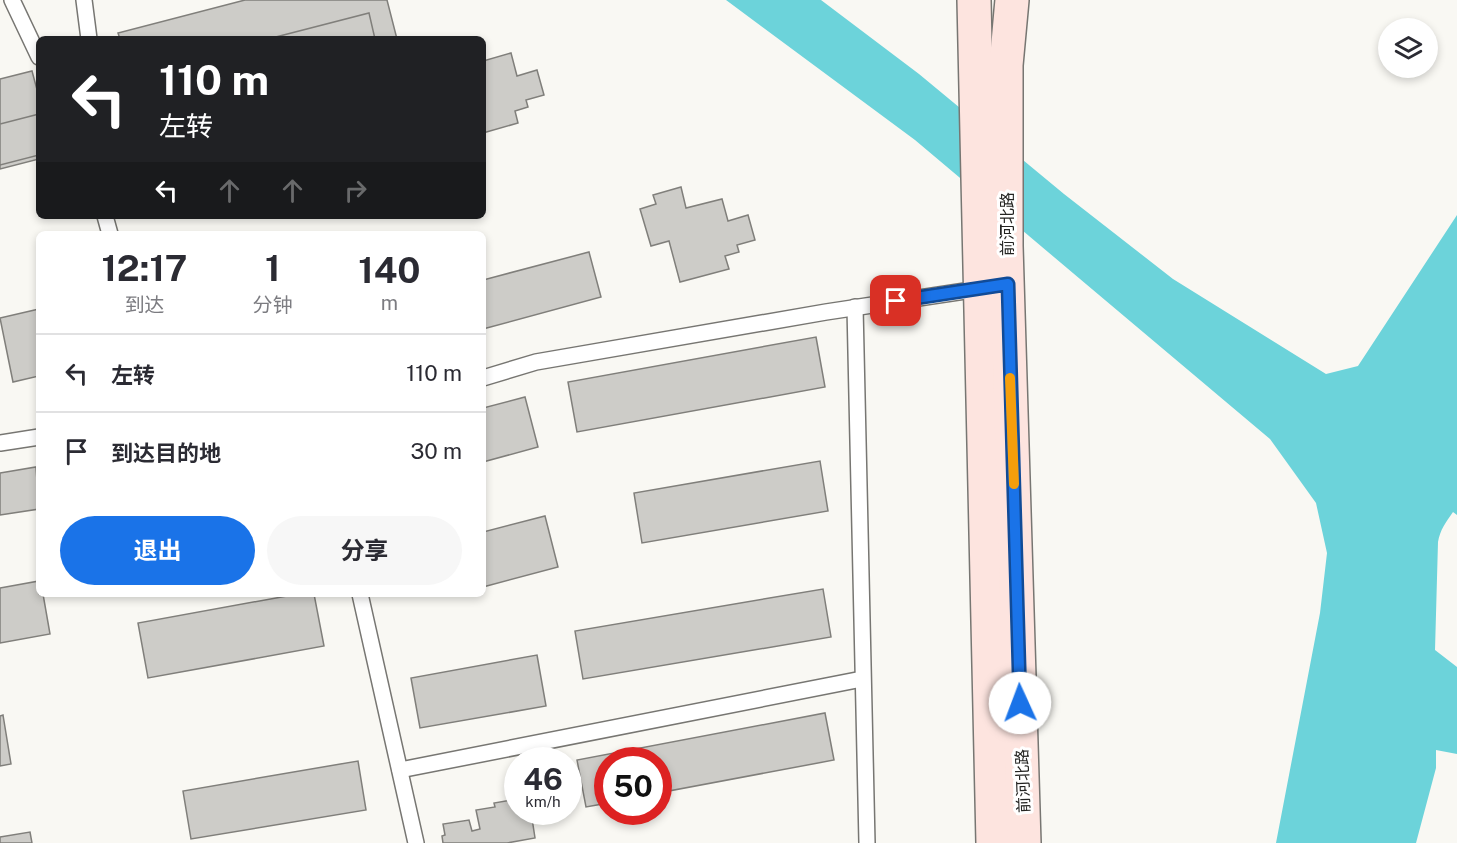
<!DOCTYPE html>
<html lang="zh">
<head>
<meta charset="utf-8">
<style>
	:root { --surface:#fff; --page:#f7f7f7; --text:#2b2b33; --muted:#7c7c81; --line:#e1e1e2; --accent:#1a73e8 }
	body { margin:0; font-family:"Public Sans","Noto Sans SC",sans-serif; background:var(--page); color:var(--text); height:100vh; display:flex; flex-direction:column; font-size:22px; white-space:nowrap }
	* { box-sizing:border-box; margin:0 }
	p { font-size:20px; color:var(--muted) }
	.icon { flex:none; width:33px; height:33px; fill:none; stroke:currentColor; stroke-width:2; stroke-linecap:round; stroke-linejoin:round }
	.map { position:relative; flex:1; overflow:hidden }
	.sheet { position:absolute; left:36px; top:231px; width:450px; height:366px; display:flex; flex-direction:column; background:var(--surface); border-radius:9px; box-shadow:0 3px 9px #0003 }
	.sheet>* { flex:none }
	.hud { position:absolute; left:36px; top:36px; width:450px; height:183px; border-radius:9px; box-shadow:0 3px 9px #0003; background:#202124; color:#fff; overflow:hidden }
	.buttons { position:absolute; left:1378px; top:18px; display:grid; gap:12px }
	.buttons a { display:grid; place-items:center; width:60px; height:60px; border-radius:50%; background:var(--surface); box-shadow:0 3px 9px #0003; font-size:30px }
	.speed { position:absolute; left:504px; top:747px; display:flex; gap:12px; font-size:30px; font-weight:700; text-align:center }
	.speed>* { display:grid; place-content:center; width:78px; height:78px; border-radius:50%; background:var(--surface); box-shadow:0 3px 9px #0003; line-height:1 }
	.speed small { font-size:15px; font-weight:400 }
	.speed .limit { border:9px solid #d22; background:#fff; color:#111 }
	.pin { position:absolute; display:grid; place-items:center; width:51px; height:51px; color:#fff; margin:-26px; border-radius:12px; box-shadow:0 3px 9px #0006 }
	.me { position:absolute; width:66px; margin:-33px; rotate:358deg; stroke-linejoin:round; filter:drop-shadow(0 0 4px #0008) }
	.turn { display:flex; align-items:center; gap:21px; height:126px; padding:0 24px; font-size:27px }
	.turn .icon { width:78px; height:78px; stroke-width:2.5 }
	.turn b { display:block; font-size:42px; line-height:51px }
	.lanes { display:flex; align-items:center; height:57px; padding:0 24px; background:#0003; justify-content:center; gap:30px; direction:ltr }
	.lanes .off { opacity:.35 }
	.eta { display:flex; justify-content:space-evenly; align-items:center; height:102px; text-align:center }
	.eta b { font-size:36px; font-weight:700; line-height:42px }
	.primary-button { display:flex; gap:12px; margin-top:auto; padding:12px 24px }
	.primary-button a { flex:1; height:69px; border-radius:36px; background:var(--accent); color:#fff; font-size:24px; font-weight:700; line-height:69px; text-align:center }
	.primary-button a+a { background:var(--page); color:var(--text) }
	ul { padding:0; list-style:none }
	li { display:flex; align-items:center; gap:18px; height:78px; padding:0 24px; border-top:2px solid var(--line) }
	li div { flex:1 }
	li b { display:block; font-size:22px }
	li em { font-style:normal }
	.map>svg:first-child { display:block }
	.water { fill:#6cd3da }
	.building { fill:#cdccc8; stroke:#807f7b; stroke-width:1.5 }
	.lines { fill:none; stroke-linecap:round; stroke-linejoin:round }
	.service-casing { stroke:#777672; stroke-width:18 }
	.secondary-casing { stroke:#777672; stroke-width:36 }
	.service { stroke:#fff; stroke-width:15 }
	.secondary { stroke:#fde4df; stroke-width:33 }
	.route-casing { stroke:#114b97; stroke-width:15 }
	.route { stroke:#1a73e8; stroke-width:10 }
	.slow { stroke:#f59e0b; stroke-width:10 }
	.labels { text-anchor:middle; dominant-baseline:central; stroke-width:6; stroke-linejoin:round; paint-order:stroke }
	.street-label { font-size:16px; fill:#242422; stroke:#fff }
</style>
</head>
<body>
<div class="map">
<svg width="1457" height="843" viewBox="0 0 1457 843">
	<rect width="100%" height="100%" fill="#f9f8f3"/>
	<!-- water -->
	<path class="water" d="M726,0H821L919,74L1064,194L1173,279L1326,374L1358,366L1457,215V515L1453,512C1446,522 1440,530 1438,542L1435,650L1457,667V754L1436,750V768L1416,843H1276L1320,613L1327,553L1316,503L1270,439L915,140Z"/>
	<!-- building -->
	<g class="building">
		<polygon points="245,0 387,0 397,39 120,39 118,33"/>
		<polygon points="369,13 375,39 268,39"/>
		<polygon points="511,53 517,76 537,70 544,95 526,100 528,107 515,111 518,123 483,133 483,61"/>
		<polygon points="32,71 39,97 39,159 0,169 0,79"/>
		<polygon points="39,114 39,155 0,165 0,124"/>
		<polygon points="681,187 686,208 722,199 728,221 748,215 755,240 737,245 739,252 725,256 729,269 680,282 669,241 651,246 640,209 656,204 653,195"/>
		<polygon points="589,252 601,297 483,329 483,280"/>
		<polygon points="39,309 39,376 13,382 0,318"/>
		<polygon points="816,337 825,387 577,432 568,382"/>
		<polygon points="525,397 538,447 483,462 483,408"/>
		<polygon points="820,461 828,511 642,543 634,493"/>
		<polygon points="36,467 39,509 0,515 0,473"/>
		<polygon points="545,516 558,567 483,587 483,532"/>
		<polygon points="39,581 39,594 43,594 50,634 0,643 0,588"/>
		<polygon points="823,589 831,637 583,679 575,631"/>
		<polygon points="298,594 314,594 324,646 148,678 138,623"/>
		<polygon points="537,655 546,706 420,728 411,678"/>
		<polygon points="825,713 834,760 658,793 658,760 608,760 608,803 586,807 577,760"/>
		<polygon points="3,715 11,764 0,766 0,716"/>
		<polygon points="358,761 366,810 191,839 183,791"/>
		<polygon points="518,799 518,812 531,812 535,838 507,843 443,843 442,836 445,835 443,824 469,820 472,831 480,829 476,810 495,807 494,803"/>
		<polygon points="30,832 32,843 0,843 0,837"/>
	</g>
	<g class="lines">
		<!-- service casing -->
		<g class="service-casing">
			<g id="service">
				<polyline points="12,0 39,57"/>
				<polyline points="84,0 89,39"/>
				<polyline points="105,216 110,234"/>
				<polyline points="855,307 867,843"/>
				<polyline points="483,378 536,362 826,312 985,288"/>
				<polyline points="0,443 39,437"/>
				<polyline points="360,594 416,843"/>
				<polyline points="400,770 862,679"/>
			</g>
		</g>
		<!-- secondary casing -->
		<g class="secondary-casing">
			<g id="secondary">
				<polyline points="974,0 993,843"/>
				<polyline points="1012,0 1006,65 1006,246 1024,843"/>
			</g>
		</g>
		<!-- service -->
		<use href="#service" class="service"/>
		<!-- secondary -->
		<use href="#secondary" class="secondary"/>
	</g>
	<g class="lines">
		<!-- route casing -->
		<g class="route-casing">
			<polyline id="route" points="896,301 1008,284 1020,703"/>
		</g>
		<!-- route -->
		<use href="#route" class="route"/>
		<!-- slow -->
		<polyline class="slow" points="1010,378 1014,484"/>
	</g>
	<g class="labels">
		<!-- street labels -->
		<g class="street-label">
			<text transform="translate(1007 224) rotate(-90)">前河北路</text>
			<text transform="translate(1023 781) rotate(-92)">前河北路</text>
		</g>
	</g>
</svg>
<div class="buttons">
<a><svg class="icon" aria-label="layers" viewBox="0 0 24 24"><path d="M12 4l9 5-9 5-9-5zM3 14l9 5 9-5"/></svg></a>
</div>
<div class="speed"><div>46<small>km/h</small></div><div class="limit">50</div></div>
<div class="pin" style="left:896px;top:301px;background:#d93025"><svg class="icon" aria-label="arrive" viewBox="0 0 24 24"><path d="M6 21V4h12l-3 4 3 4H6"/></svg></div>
<svg class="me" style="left:1020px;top:703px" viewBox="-20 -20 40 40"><circle r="19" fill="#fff"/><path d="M0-13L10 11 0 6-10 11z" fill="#1a73e8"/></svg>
<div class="hud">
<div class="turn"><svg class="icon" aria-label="left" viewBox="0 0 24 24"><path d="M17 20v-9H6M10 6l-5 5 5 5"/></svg><div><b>110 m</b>左转</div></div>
<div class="lanes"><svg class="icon" aria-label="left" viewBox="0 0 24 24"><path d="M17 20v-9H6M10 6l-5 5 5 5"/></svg><svg class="icon off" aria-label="ahead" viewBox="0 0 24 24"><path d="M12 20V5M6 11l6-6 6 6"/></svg><svg class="icon off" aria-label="ahead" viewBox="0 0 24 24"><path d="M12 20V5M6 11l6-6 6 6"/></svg><svg class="icon off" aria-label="right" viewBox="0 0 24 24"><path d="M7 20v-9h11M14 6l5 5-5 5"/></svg></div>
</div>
<section class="sheet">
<div class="eta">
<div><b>12:17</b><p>到达</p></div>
<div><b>1</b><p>分钟</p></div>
<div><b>140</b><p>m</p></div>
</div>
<ul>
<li><svg class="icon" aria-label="left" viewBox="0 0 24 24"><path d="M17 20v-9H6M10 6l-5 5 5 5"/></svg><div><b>左转</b></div><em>110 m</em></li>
<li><svg class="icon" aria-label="arrive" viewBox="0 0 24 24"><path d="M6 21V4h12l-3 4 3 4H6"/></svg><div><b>到达目的地</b></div><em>30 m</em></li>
</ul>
<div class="primary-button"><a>退出</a><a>分享</a></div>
</section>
</div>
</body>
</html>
